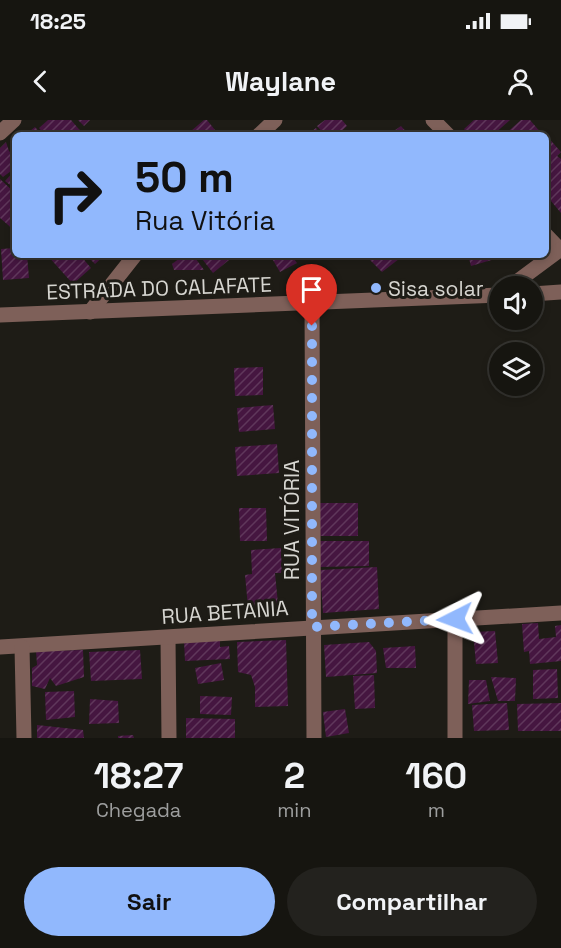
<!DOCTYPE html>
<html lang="pt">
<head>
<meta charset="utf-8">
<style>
	:root { --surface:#161510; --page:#23221e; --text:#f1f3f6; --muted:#9e9f9f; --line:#353430; --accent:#91b8fd }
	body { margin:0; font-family:"Space Grotesk",sans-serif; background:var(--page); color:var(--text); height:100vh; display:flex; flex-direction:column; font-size:22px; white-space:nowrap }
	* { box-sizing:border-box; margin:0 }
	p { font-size:20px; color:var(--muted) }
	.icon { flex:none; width:33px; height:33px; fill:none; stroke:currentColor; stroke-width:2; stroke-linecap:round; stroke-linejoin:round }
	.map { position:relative; height:618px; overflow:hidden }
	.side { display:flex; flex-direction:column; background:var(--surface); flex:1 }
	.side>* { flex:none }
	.top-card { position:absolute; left:12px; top:12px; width:537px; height:126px; border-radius:9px; box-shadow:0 3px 9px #0003,0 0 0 2px var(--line); background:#91b8fd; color:#111; overflow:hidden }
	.buttons { position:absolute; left:489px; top:156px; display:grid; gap:12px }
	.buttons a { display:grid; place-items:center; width:54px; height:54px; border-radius:50%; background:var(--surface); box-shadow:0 3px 9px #0003,0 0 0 2px var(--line); font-size:30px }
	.pin { position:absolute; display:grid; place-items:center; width:51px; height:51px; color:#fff; margin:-62px -26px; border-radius:50% 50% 50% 0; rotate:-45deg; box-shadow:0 0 6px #0007 }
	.pin .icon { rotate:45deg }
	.me { position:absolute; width:66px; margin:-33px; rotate:267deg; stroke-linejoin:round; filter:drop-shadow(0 0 4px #0008) }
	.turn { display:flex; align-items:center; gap:21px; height:126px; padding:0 24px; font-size:27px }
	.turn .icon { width:78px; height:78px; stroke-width:2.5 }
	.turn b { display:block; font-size:42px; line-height:51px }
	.eta { display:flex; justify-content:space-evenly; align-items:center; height:102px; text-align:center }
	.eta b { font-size:36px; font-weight:800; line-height:42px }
	.primary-button { display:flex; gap:12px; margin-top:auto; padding:12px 24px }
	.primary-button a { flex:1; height:69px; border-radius:36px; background:var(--accent); color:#111; font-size:24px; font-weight:800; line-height:69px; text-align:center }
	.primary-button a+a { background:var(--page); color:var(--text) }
	.status { display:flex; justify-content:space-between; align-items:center; height:42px; padding:0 30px; background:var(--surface); direction:ltr }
	.status svg { height:16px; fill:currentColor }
	header { display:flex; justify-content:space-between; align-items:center; height:78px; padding:0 24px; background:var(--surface); font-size:27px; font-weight:800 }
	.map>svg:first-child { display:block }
	.building { fill:url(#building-hatch) }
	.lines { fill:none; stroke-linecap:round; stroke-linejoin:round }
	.minor { stroke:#7e6059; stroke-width:15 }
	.route { stroke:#91b8fd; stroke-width:10; stroke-dasharray:0 18 }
	.poi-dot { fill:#91b8fd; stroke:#1e1c16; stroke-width:2 }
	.labels { text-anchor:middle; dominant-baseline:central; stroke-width:6; stroke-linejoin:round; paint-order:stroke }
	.street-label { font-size:21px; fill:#d6d5d0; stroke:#1e1c16 }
	.poi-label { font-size:21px; fill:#d6d5d0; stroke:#1e1c16; text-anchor:start }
</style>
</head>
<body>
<div class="status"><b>18:25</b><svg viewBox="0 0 49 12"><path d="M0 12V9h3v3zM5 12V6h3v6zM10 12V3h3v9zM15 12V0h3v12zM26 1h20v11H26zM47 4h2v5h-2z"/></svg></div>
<header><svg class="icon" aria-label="back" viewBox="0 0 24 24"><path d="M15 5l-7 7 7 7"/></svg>Waylane<svg class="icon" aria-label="person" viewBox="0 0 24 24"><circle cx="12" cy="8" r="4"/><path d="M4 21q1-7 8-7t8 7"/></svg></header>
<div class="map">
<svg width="561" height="618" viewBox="0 0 561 618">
	<defs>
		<pattern id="building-hatch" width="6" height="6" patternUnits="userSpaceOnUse" patternTransform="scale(1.5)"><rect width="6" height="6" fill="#451640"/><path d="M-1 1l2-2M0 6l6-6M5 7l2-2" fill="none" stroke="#5f375b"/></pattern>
	</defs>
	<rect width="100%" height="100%" fill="#1e1c16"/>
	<!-- building -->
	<g class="building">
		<polygon points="48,0 71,0 84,15 45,15 39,8"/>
		<polygon points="78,0 90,0 84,6"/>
		<polygon points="204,0 207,0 219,15 194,15 191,11"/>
		<polygon points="325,0 342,0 347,6 337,15 325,15 317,6"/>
		<polygon points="474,0 510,0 493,15 469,15 464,9"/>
		<polygon points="521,0 530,0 542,14 504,15"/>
		<polygon points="401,6 409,15 388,15"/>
		<polygon points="35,7 42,15 25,15"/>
		<polygon points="316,8 321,15 307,15"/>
		<polygon points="546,15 561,32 557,36 561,39 561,93 546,75 546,47 554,40 546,46"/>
		<polygon points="6,22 9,31 15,37 15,48 3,57 0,54 0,28"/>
		<polygon points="15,50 15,69 5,61"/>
		<polygon points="0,59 15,73 15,111 0,98"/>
		<polygon points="15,128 15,135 27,135 29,158 3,160 1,129"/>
		<polygon points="47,135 80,135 91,148 73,164"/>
		<polygon points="86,135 105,135 95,144"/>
		<polygon points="184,135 193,135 204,150 174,150 172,144"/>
		<polygon points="199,135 225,135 229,140 213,153"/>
		<polygon points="270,135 291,135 297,143 280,152"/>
		<polygon points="365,135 396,135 399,139 382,152"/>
		<polygon points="468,135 494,135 495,139 471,146"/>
		<polygon points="263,247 263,275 235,276 234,248"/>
		<polygon points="273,285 275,309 239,312 237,288"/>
		<polygon points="277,324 279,353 237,356 235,327"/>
		<rect x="320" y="383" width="38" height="33"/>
		<polygon points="239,388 266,388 267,421 240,421"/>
		<polygon points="318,421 369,421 369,446 319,447"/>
		<polygon points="281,428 282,453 275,453 278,484 248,487 245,455 252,454 251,430"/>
		<polygon points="377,447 379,489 323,493 320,450"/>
		<polygon points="538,503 539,519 556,517 555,506 561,505 561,541 530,544 529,531 524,532 522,504"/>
		<polygon points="495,511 498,543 476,544 473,512"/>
		<polygon points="220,519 220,527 229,526 230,539 185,541 184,521"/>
		<polygon points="286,520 288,586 255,587 255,567 251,555 238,552 237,522"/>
		<polygon points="369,522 376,531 377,553 326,557 324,525"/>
		<polygon points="415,526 416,548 386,548 383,528"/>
		<polygon points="83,530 84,557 56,566 50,558 45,569 32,566 32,548 37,545 36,531"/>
		<polygon points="140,530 142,559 91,561 89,532"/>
		<polygon points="221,543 224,560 198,564 195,548"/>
		<polygon points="557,549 558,578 533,579 533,550"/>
		<polygon points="374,555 375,588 355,589 353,556"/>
		<polygon points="491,557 516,558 515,581 498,581"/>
		<polygon points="469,560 486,560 490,581 468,584"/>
		<polygon points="74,571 75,597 46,600 45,572"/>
		<polygon points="200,576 232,577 231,595 200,594"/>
		<polygon points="90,579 118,581 119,603 89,604"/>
		<polygon points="507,583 509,610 474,611 472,585"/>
		<polygon points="561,583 561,611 518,611 517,584"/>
		<polygon points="345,589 349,613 326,617 323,592"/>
		<polygon points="186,598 235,599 235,618 186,618"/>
		<polygon points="37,605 83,610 84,618 37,618"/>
		<polygon points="133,615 134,618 118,618 118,616"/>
	</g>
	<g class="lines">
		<!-- minor -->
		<g class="minor">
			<polyline points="433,0 448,15"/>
			<polyline points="0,13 14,0"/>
			<polyline points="259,15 275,0"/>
			<polyline points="546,115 560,130"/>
			<polyline points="511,166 561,129"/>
			<polyline points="532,174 561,172"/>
			<polyline points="312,183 314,618"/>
			<polyline points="90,192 135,135"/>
			<polyline points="0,195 500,175"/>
			<polyline points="455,499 455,618"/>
			<polyline points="168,518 169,618"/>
			<polyline points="0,527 561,493"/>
			<polyline points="22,527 24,618"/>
		</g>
	</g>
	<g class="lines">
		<!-- route -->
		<polyline class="route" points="312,206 312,507 455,499"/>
	</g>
	<!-- markers -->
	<circle class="poi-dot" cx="376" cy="168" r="6"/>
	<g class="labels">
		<!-- street labels -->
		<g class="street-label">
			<text transform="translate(159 168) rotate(-2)">ESTRADA DO CALAFATE</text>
			<text transform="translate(291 400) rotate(-90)">RUA VITÓRIA</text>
			<text transform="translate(225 492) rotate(-4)">RUA BETANIA</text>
		</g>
		<!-- poi labels -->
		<g class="poi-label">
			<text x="388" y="168">Sisa solar</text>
		</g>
	</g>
</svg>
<div class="buttons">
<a><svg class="icon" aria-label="sound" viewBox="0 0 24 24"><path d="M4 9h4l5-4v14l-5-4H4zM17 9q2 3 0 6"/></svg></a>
<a><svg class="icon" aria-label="layers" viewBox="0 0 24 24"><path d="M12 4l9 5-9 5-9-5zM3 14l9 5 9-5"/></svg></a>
</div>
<div class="pin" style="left:312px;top:206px;background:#d93025"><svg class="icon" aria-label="arrive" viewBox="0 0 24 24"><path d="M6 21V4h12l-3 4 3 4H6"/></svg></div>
<svg class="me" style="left:455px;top:499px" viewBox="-20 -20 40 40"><path d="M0-17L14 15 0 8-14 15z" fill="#91b8fd" stroke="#fff" stroke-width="4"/></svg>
<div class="top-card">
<div class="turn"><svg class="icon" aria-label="right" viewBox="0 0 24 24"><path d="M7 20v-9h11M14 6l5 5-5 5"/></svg><div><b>50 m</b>Rua Vitória</div></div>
</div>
</div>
<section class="side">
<div class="eta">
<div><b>18:27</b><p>Chegada</p></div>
<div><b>2</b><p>min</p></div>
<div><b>160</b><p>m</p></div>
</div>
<div class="primary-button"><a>Sair</a><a>Compartilhar</a></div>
</section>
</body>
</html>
